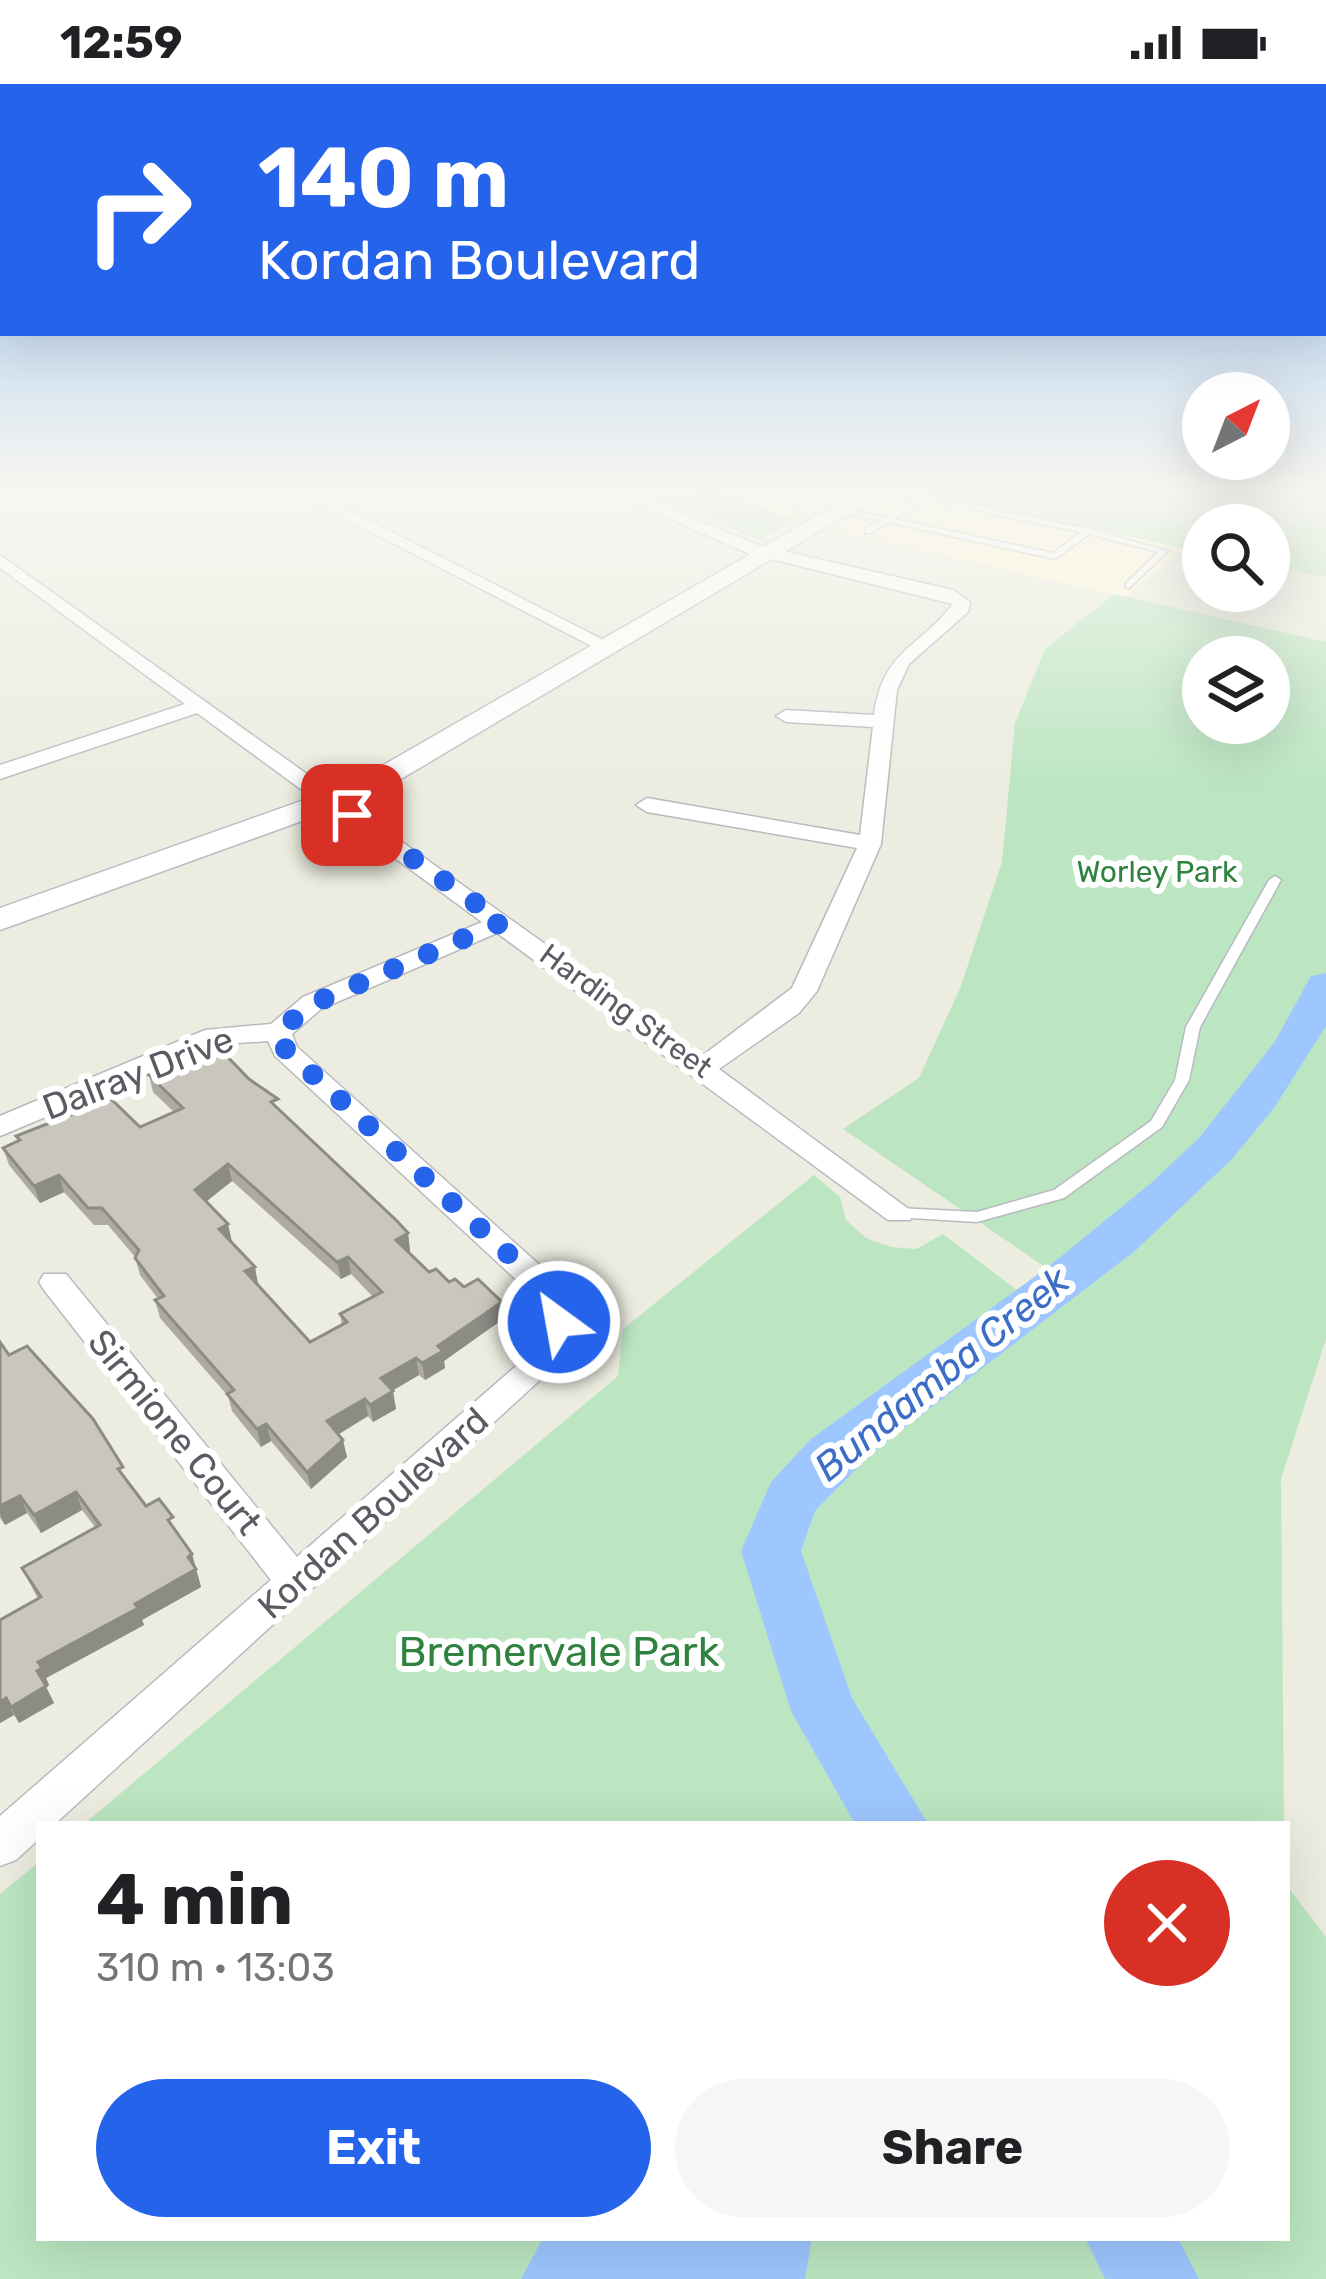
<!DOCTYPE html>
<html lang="en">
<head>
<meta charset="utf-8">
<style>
	:root { --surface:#fff; --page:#f6f6f6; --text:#202124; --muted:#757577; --accent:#2563eb }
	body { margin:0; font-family:Rubik,sans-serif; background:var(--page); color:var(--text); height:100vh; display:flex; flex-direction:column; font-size:45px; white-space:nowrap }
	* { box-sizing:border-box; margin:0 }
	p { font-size:39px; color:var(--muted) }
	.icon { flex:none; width:66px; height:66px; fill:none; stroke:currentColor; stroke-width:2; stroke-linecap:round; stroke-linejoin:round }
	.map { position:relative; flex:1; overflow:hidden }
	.details { position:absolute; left:36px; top:1737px; width:1254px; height:420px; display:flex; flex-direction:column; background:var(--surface); border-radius:0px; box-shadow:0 12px 48px #0002 }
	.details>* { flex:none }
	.top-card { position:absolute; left:0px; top:0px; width:1326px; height:252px; box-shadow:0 12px 48px #0002; background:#2563eb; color:#fff; overflow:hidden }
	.needle { width:78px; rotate:42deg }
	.buttons { position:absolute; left:1182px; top:288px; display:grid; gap:24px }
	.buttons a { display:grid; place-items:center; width:108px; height:108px; border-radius:50%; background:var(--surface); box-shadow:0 12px 48px #0002; font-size:60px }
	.pin { position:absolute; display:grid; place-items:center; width:102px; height:102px; color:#fff; margin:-51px; border-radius:24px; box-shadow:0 6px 18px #0006 }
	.me { position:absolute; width:132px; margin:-66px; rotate:328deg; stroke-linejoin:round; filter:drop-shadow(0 0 9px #0008) }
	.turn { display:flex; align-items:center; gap:42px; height:252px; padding:0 60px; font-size:54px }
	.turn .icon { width:156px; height:156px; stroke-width:2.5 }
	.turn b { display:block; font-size:84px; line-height:102px }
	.round { display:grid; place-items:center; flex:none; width:126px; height:126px; border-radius:63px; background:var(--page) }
	.summary { display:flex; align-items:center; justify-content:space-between; height:204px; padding:0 60px }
	h1 { font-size:72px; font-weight:700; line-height:90px }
	.primary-button { display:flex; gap:24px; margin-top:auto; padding:24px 60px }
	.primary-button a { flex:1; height:138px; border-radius:72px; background:var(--accent); color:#fff; font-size:48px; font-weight:700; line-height:138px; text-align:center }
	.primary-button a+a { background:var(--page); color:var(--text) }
	.status { display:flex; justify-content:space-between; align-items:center; height:84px; padding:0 60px; background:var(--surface); direction:ltr }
	.status svg { height:33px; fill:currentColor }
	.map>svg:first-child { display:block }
	.commercial { fill:#fffbd3 }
	.green { fill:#bbe6c1; fill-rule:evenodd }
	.water { fill:#9ec7ff }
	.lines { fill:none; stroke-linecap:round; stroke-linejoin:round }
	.river { fill:#9ec7ff; fill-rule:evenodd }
	.service-casing { stroke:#b8bac0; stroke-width:3 }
	.minor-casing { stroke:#b8bac0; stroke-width:3 }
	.secondary-casing { stroke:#bbbdc5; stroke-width:3 }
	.service { fill:#fff; fill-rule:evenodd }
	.minor { fill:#fff; fill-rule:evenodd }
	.secondary { fill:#fff; fill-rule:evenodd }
	.wall { fill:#acaaa3; fill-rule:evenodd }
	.shaded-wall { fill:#8c8b84 }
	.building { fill:#c8c6bd; stroke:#8c8b84; stroke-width:3; fill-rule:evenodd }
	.route { stroke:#2563eb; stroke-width:21; stroke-dasharray:0 37.8 }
	.labels { text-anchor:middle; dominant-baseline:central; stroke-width:12; stroke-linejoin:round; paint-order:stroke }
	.far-park-label { font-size:30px; fill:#308240; stroke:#fff }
	.far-street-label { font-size:30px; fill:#595c62; stroke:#fff }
	.street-label { font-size:36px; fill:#595c62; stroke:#fff }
	.water-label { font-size:39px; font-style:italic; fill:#3c6dc7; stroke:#fff }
	.near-park-label { font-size:42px; fill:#308240; stroke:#fff }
</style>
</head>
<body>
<div class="status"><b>12:59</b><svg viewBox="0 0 49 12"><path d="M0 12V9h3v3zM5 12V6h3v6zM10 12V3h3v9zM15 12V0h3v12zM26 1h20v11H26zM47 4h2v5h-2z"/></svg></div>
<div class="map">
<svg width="1326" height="2195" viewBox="0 0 1326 2195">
	<rect width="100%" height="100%" fill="#edece0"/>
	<!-- commercial -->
	<g class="commercial">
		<polygon points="708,402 810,402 838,412 796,437"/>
		<polygon points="900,405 1184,464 1126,513 833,446"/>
	</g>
	<!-- green -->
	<g class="green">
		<polygon points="906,402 1326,402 1326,493 1269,482 1269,441 1203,441 1203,468 900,405"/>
		<polygon points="712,403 795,437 760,456 664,416"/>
		<path d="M1114,510L1326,558V1255L1281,1395L1284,1740H84L618,1292L623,1245L814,1091L840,1113L846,1136L866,1154L891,1163L916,1165L943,1150L1022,1210L1048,1185L843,1045L919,994L961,902L1002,778L1015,639L1045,565ZM1203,573H1269V639H1203Z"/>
		<polygon points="39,1778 39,2154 1287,2154 1287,1802 1326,1853 1326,2195 0,2195 0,1810"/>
	</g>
	<!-- water -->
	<polygon class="water" points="543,2154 812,2154 805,2195 521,2195"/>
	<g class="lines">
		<!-- river -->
		<g class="river">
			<polygon points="1326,889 1326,942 1274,1024 1232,1075 1136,1166 872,1369 815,1427 801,1467 852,1614 928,1740 855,1740 791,1627 741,1467 771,1398 811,1355 1048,1183 1151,1099 1199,1054 1274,959 1311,892"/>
			<polygon points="1085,2154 1178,2154 1199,2195 1105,2195"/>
		</g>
		<!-- service casing -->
		<g class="service-casing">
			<g id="service">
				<path d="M880,402L1088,445L1168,467L1129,504L1126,503V499L1158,468L1089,450L1055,475L888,438L871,449H865V445L880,436L841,428V424L886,433L917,414L877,406ZM925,416L1081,448L1053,469L894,435Z"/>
				<polygon points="795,423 832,435 828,437 795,427"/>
				<polygon points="1275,792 1281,796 1200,943 1189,996 1162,1043 1064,1114 977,1138 894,1133 891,1129 894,1125 899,1124 977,1128 1054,1106 1151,1037 1175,996 1186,943 1269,796"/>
			</g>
		</g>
		<!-- minor casing -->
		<g class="minor-casing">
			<g id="minor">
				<polygon points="68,402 86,402 90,406 82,411"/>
				<polygon points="283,402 302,402 619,564 603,568"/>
				<path d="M596,402H615L758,461L953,506L970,518L968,528L909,580L897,606L881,760L817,907L799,929L719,985L914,1129L910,1136H888L497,849L321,925L292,950L297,963L564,1203L575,1239L564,1274L55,1740H39V1755L16,1776L0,1782V1732L271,1496L44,1206L39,1198L44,1190H66L297,1473L532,1268L543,1239L538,1216L275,972L268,957L220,960L0,1052V1032L205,946L271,940L303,913L482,838L197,629L0,695V681L185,620L0,484V471L702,972L792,904L857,764L647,728L636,721L647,714L860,751L873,643L786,638L776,632L786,626L874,631C882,567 919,564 953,520L747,469Z"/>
			</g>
		</g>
		<!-- secondary casing -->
		<g class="secondary-casing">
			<polygon id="secondary" points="869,402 895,402 374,711 0,846 0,824 352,699"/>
		</g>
		<!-- service -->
		<use href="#service" class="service"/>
		<!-- minor -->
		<use href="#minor" class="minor"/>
		<!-- secondary -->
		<use href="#secondary" class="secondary"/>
	</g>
	<!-- wall -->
	<g class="wall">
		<path d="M149,991L281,1027L408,1149L410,1167L408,1168L429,1188L449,1198L502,1218L503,1235L444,1277L445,1284L425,1296L419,1291L392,1307L396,1325L373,1338L368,1332L338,1350L347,1373L311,1405L271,1357L261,1363L232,1327L228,1312L160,1234L155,1216L158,1215L140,1191L135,1173L108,1141H94L64,1108L40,1119L9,1081L3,1064L18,1057L16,1052L140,1043L174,1028L153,1008ZM232,1097L341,1195L351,1190L373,1213L340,1230L342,1241L310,1258L257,1200L255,1183L231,1158L206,1118Z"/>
		<polygon points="0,1258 9,1271 128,1399 146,1422 178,1451 192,1470 201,1503 142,1536 144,1541 46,1594 49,1601 46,1603 54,1619 19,1639 14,1631 0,1639 38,1515 22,1484 95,1443 82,1426 41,1449 27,1429 5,1441 0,1434"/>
	</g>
	<!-- shaded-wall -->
	<g class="shaded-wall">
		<polygon points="228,1080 232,1097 199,1123 195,1106"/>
		<polygon points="59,1091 64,1108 40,1119 34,1102"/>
		<polygon points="228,1140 232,1158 219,1145"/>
		<polygon points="408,1149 410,1167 399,1173 396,1156"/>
		<polygon points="348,1173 351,1190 341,1195 337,1178"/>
		<polygon points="255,1183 258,1200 249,1205 245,1187"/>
		<polygon points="502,1218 503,1235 444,1277 445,1284 425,1296 422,1279 438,1262"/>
		<polygon points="416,1274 419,1291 383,1312 381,1294"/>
		<polygon points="393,1307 396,1325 373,1338 370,1321"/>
		<polygon points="365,1315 368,1332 331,1355 327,1337"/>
		<polygon points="266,1340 271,1357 261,1363 257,1345"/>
		<polygon points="343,1356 347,1373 311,1405 307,1388"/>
		<polygon points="76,1408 82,1426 41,1449 34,1431"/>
		<polygon points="20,1412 27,1429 5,1441 0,1430 0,1422"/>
		<polygon points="192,1470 201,1503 142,1536 144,1541 46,1594 49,1601 46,1603 54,1619 19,1639 11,1623 38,1578 135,1520"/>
		<polygon points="6,1614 14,1631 0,1639 0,1618"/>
	</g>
	<!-- building -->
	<g class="building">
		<path d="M217,962L249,995L278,1015L271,1018L397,1137L408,1149L396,1156L429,1188L436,1185L449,1198L455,1195L464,1203L478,1195L502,1218L438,1262L443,1267L422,1279L416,1274L381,1294L393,1307L370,1321L365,1315L327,1337L343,1356L307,1388L266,1340L257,1345L227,1310L234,1306L155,1216L164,1212L135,1174L139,1166L102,1124H88L59,1091L34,1102L3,1064L20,1056L16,1052L111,1015L140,1043L183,1024L149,991ZM228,1080L337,1178L348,1173L382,1208L340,1230L347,1238L310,1258L245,1187L255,1183L219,1145L228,1140L195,1106Z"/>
		<polygon points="0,1258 9,1271 27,1262 93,1335 123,1383 118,1385 146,1422 159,1415 173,1433 168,1436 192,1470 188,1473 196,1485 135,1520 138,1524 38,1578 42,1584 37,1587 46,1602 11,1623 6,1614 0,1618 0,1536 41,1513 22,1484 100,1441 76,1408 34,1431 20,1412 0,1422"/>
	</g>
	<!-- sky -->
	<linearGradient id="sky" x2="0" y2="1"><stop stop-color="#8abcf1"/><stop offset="0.57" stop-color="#f7f6f1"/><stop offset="1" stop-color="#f7f6f1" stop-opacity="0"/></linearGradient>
	<rect width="1326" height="709" fill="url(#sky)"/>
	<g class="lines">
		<!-- route -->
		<polyline class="route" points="352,731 502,838 312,920 278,948 286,966 553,1211 559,1238"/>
	</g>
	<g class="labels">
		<!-- far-park labels -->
		<g class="far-park-label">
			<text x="1157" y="788">Worley Park</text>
		</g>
		<!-- far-street labels -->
		<g class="far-street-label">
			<text transform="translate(626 927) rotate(36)">Harding Street</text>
		</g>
		<!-- street labels -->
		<g class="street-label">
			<text transform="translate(138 989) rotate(-21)">Dalray Drive</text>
			<text transform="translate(175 1348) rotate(51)">Sirmione Court</text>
			<text transform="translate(373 1429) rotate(-42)">Kordan Boulevard</text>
		</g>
		<!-- water labels -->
		<g class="water-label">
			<text transform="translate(942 1290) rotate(-39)">Bundamba Creek</text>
		</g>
		<!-- near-park labels -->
		<g class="near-park-label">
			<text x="559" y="1568">Bremervale Park</text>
		</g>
	</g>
</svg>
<div class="buttons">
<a><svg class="needle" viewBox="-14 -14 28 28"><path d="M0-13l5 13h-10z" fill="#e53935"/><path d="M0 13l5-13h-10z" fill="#757577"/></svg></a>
<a><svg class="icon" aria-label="search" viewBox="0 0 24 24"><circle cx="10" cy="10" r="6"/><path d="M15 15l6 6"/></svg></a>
<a><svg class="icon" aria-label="layers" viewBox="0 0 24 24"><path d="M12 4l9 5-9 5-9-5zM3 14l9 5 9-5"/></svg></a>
</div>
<div class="pin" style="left:352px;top:731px;background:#d93025"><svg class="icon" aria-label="arrive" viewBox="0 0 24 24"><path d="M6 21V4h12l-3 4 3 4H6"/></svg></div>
<svg class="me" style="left:559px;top:1238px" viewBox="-20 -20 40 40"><circle r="17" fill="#2563eb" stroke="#fff" stroke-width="3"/><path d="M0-11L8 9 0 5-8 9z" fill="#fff"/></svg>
<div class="top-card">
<div class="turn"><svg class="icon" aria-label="right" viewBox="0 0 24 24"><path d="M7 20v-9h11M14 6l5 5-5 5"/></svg><div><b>140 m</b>Kordan Boulevard</div></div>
</div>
<section class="details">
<div class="summary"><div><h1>4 min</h1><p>310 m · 13:03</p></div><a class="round" style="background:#d93025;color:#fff"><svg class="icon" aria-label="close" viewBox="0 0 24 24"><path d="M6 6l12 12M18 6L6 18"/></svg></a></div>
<div class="primary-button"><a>Exit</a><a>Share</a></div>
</section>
</div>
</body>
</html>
